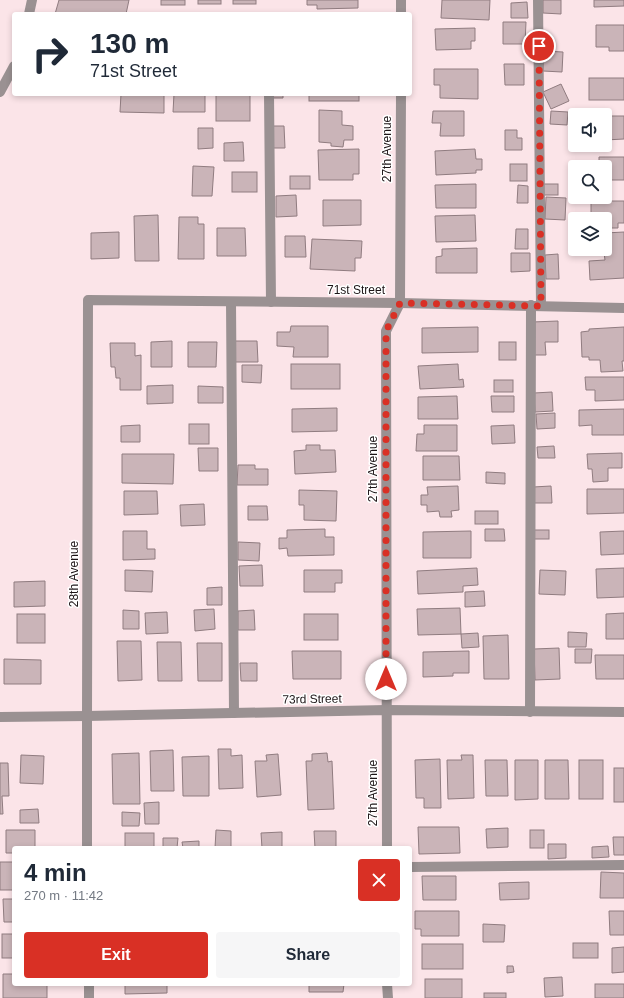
<!DOCTYPE html>
<html lang="en">
<head>
<meta charset="utf-8">
<style>
	:root { --surface:#fff; --page:#f6f6f7; --text:#1f2937; --muted:#747a83; --accent:#d93025 }
	body { margin:0; font-family:Helvetica,sans-serif; background:var(--page); color:var(--text); height:100vh; display:flex; flex-direction:column; font-size:15px; white-space:nowrap }
	* { box-sizing:border-box; margin:0 }
	p { font-size:13px; color:var(--muted) }
	.icon { flex:none; width:22px; height:22px; fill:none; stroke:currentColor; stroke-width:2; stroke-linecap:round; stroke-linejoin:round }
	.map { position:relative; flex:1; overflow:hidden }
	.drawer { position:absolute; left:12px; top:846px; width:400px; height:140px; display:flex; flex-direction:column; background:var(--surface); border-radius:4px; box-shadow:0 2px 6px #0003 }
	.drawer>* { flex:none }
	.guide { position:absolute; left:12px; top:12px; width:400px; height:84px; border-radius:4px; box-shadow:0 2px 6px #0003; background:#fff; color:var(--text); overflow:hidden }
	.buttons { position:absolute; left:568px; top:108px; display:grid; gap:8px }
	.buttons a { display:grid; place-items:center; width:44px; height:44px; border-radius:4px; background:var(--surface); box-shadow:0 2px 6px #0003; font-size:20px }
	.pin { position:absolute; display:grid; place-items:center; width:34px; height:34px; color:#fff; margin:-17px; border:2px solid #fff; border-radius:50%; box-shadow:0 1px 4px #0007 }
	.me { position:absolute; width:44px; margin:-22px; rotate:0deg; stroke-linejoin:round; filter:drop-shadow(0 0 3px #0008) }
	.turn { display:flex; align-items:center; gap:14px; height:84px; padding:0 12px; font-size:18px }
	.turn .icon { width:52px; height:52px; stroke-width:2.5 }
	.turn b { display:block; font-size:28px; line-height:34px }
	.round { display:grid; place-items:center; flex:none; width:42px; height:42px; border-radius:4px; background:var(--page) }
	.headline { display:flex; align-items:center; justify-content:space-between; height:68px; padding:0 12px }
	h1 { font-size:24px; font-weight:700; line-height:30px }
	.action { display:flex; gap:8px; margin-top:auto; padding:8px 12px }
	.action a { flex:1; height:46px; border-radius:4px; background:var(--accent); color:#fff; font-size:16px; font-weight:700; line-height:46px; text-align:center }
	.action a+a { background:var(--page); color:var(--text) }
	.map>svg:first-child { display:block }
	.building { fill:#cab4b8; stroke:#907c80 }
	.lines { fill:none; stroke-linecap:round; stroke-linejoin:round }
	.minor { stroke:#9a9192; stroke-width:10 }
	.route { stroke:#d93025; stroke-width:7; stroke-dasharray:0 12.6 }
	.labels { text-anchor:middle; dominant-baseline:central; stroke-width:3; stroke-linejoin:round; paint-order:stroke }
	.street-label { font-size:12px; fill:#1c1416; stroke:#fff }
</style>
</head>
<body>
<div class="map">
<svg width="624" height="998" viewBox="0 0 624 998">
	<rect width="100%" height="100%" fill="#fbe4e8"/>
	<!-- building -->
	<g class="building">
		<polygon points="59,0 129,0 126,14 55,14"/>
		<rect x="161" y="0" width="24" height="5"/>
		<rect x="198" y="0" width="23" height="4"/>
		<rect x="233" y="0" width="23" height="4"/>
		<polygon points="307,0 358,0 358,8 317,9 317,5 307,5"/>
		<polygon points="442,0 490,0 489,20 441,18"/>
		<polygon points="543,0 561,0 561,14 543,13"/>
		<polygon points="594,0 624,0 624,6 594,7"/>
		<polygon points="527,2 528,18 511,18 511,3"/>
		<polygon points="503,22 526,22 525,44 503,44"/>
		<polygon points="596,25 624,25 624,51 609,51 609,47 596,47"/>
		<polygon points="475,28 475,41 471,41 471,49 436,50 435,29"/>
		<polygon points="544,51 563,52 562,72 543,71"/>
		<polygon points="504,64 524,64 524,85 505,85"/>
		<polygon points="434,69 478,69 478,99 440,98 440,85 434,85"/>
		<rect x="589" y="78" width="35" height="22"/>
		<polygon points="561,84 569,101 551,109 543,92"/>
		<polygon points="121,94 164,94 164,113 120,112"/>
		<polygon points="174,94 205,94 205,112 173,112"/>
		<rect x="216" y="94" width="34" height="27"/>
		<polygon points="270,94 283,94 283,98 271,98"/>
		<rect x="309" y="94" width="50" height="7"/>
		<polygon points="319,110 342,111 342,125 353,126 353,140 344,140 343,147 331,146 331,143 319,142"/>
		<polygon points="433,111 464,111 464,136 440,136 441,123 432,123"/>
		<polygon points="551,111 568,112 567,125 550,124"/>
		<polygon points="605,116 624,116 624,139 605,140"/>
		<polygon points="272,126 284,126 285,148 272,148"/>
		<polygon points="198,128 213,128 213,148 198,149"/>
		<polygon points="505,130 517,130 517,138 522,138 522,150 505,150"/>
		<polygon points="243,142 244,161 224,161 224,143"/>
		<polygon points="359,149 359,174 353,174 353,180 319,180 318,150"/>
		<polygon points="475,149 476,159 482,159 482,170 476,170 476,173 436,175 435,151"/>
		<polygon points="599,157 624,157 624,180 605,180 605,167 599,167"/>
		<rect x="510" y="164" width="17" height="17"/>
		<polygon points="193,166 214,167 212,196 192,196"/>
		<rect x="232" y="172" width="25" height="20"/>
		<rect x="290" y="176" width="20" height="13"/>
		<polygon points="476,184 476,208 436,208 435,185"/>
		<rect x="543" y="184" width="15" height="11"/>
		<polygon points="518,185 528,186 528,203 517,203"/>
		<polygon points="296,195 297,216 276,217 276,196"/>
		<polygon points="546,197 566,198 565,220 545,219"/>
		<polygon points="323,200 361,200 361,225 323,226"/>
		<polygon points="591,201 624,201 624,223 618,223 618,228 605,228 605,219 591,219"/>
		<polygon points="158,215 159,261 135,261 134,216"/>
		<polygon points="475,215 476,241 436,242 435,216"/>
		<polygon points="179,217 198,217 198,224 204,224 204,259 178,259"/>
		<polygon points="217,228 245,228 246,256 217,256"/>
		<polygon points="516,229 528,229 528,249 515,249"/>
		<polygon points="119,232 119,258 91,259 91,233"/>
		<polygon points="624,232 624,278 590,280 589,261 605,260 604,253 589,254 589,249 605,249 605,233"/>
		<polygon points="285,236 305,236 306,257 285,257"/>
		<polygon points="312,239 362,241 361,258 355,258 355,271 310,269"/>
		<polygon points="477,248 477,273 436,273 436,257 442,256 442,249"/>
		<polygon points="511,253 530,253 530,271 511,272"/>
		<polygon points="558,254 559,279 546,279 545,255"/>
		<polygon points="558,321 558,342 545,342 546,355 532,355 532,322"/>
		<polygon points="291,326 328,326 328,357 293,357 294,347 277,346 277,332 290,332"/>
		<polygon points="478,327 478,352 422,353 422,328"/>
		<polygon points="624,327 624,361 622,361 623,371 601,372 600,360 589,360 589,357 582,357 581,332 589,331 589,329"/>
		<polygon points="172,341 172,367 151,367 151,342"/>
		<polygon points="234,341 257,341 258,362 233,362"/>
		<polygon points="188,342 217,342 216,367 188,367"/>
		<rect x="499" y="342" width="17" height="18"/>
		<polygon points="110,343 135,343 135,356 141,355 141,390 120,390 120,378 116,378 115,367 111,367"/>
		<rect x="291" y="364" width="49" height="25"/>
		<polygon points="458,364 459,380 463,379 464,387 420,389 418,366"/>
		<polygon points="242,365 262,365 261,383 242,382"/>
		<polygon points="585,377 624,377 624,400 595,401 595,390 586,390"/>
		<rect x="494" y="380" width="19" height="12"/>
		<polygon points="173,385 173,403 147,404 147,386"/>
		<polygon points="198,386 223,387 223,403 198,403"/>
		<polygon points="552,392 553,411 535,412 534,393"/>
		<polygon points="457,396 458,419 418,419 418,397"/>
		<polygon points="491,396 514,396 514,412 492,412"/>
		<polygon points="337,408 337,431 292,432 292,409"/>
		<polygon points="624,409 624,435 592,435 592,425 579,426 579,410"/>
		<polygon points="555,413 555,428 537,429 536,414"/>
		<rect x="189" y="424" width="20" height="20"/>
		<polygon points="140,425 140,442 121,442 121,426"/>
		<polygon points="424,425 457,425 457,451 416,451 417,434 424,434"/>
		<polygon points="514,425 515,443 492,444 491,426"/>
		<polygon points="306,445 320,445 320,450 335,450 336,472 295,474 294,451 306,450"/>
		<polygon points="554,446 555,458 538,458 537,447"/>
		<polygon points="198,448 218,448 218,471 199,471"/>
		<polygon points="622,453 622,468 608,468 608,481 593,482 592,469 588,469 587,454"/>
		<polygon points="122,454 174,454 173,484 122,483"/>
		<polygon points="423,456 459,456 460,480 423,480"/>
		<polygon points="238,465 255,465 255,469 268,469 268,485 237,485"/>
		<polygon points="486,472 505,473 505,484 486,483"/>
		<polygon points="458,486 459,510 451,511 452,517 440,517 439,511 427,512 427,505 421,505 421,495 428,495 427,487"/>
		<polygon points="551,486 552,503 534,503 533,487"/>
		<polygon points="587,489 624,489 624,513 587,514"/>
		<polygon points="299,490 337,491 336,521 304,520 304,505 299,505"/>
		<polygon points="124,491 157,491 158,514 124,515"/>
		<polygon points="204,504 205,525 181,526 180,505"/>
		<polygon points="248,506 267,506 268,520 248,520"/>
		<rect x="475" y="511" width="23" height="13"/>
		<polygon points="325,529 325,537 334,537 334,555 288,556 287,548 279,549 279,538 287,538 287,530"/>
		<polygon points="485,529 504,529 505,541 485,541"/>
		<rect x="532" y="530" width="17" height="9"/>
		<polygon points="123,531 147,531 147,549 155,549 155,559 123,560"/>
		<polygon points="471,531 471,558 423,558 423,532"/>
		<polygon points="624,531 624,554 601,555 600,532"/>
		<polygon points="238,542 260,543 259,561 238,560"/>
		<polygon points="262,565 263,586 240,586 239,566"/>
		<polygon points="477,568 478,585 463,586 463,592 418,594 417,571"/>
		<polygon points="624,568 624,597 597,598 596,569"/>
		<polygon points="125,570 153,571 152,592 125,591"/>
		<polygon points="304,570 342,570 342,583 335,583 335,592 304,592"/>
		<polygon points="540,570 566,571 565,595 539,594"/>
		<polygon points="45,581 45,606 14,607 14,582"/>
		<polygon points="222,587 222,605 207,605 207,588"/>
		<polygon points="484,591 485,606 465,607 465,592"/>
		<polygon points="460,608 461,634 418,635 417,609"/>
		<polygon points="214,609 215,629 195,631 194,610"/>
		<polygon points="123,610 139,611 139,629 123,629"/>
		<polygon points="254,610 255,630 238,630 238,611"/>
		<polygon points="167,612 168,633 146,634 145,613"/>
		<polygon points="624,613 624,639 606,639 606,614"/>
		<rect x="17" y="614" width="28" height="29"/>
		<rect x="304" y="614" width="34" height="26"/>
		<polygon points="568,632 587,633 586,647 568,647"/>
		<polygon points="478,633 479,647 462,648 461,634"/>
		<polygon points="508,635 509,679 484,679 483,636"/>
		<polygon points="117,641 141,641 142,680 118,681"/>
		<polygon points="157,642 181,642 182,681 158,681"/>
		<polygon points="197,643 222,643 222,681 198,681"/>
		<polygon points="559,648 560,679 535,680 534,649"/>
		<polygon points="575,649 592,649 591,663 575,663"/>
		<polygon points="292,651 341,651 341,679 293,679"/>
		<polygon points="469,651 469,673 453,673 453,676 423,677 423,652"/>
		<polygon points="595,655 624,655 624,679 596,679"/>
		<polygon points="4,659 41,660 41,684 4,684"/>
		<polygon points="240,663 257,663 257,681 241,681"/>
		<polygon points="218,749 231,749 231,756 242,755 243,788 219,789"/>
		<polygon points="173,750 174,791 151,791 150,751"/>
		<polygon points="139,753 140,804 113,804 112,754"/>
		<polygon points="327,753 328,762 332,761 334,809 308,810 306,761 312,761 312,754"/>
		<polygon points="278,754 281,795 257,797 255,761 267,761 266,755"/>
		<polygon points="21,755 44,756 43,784 20,783"/>
		<polygon points="461,755 473,755 474,798 448,799 447,760 462,760"/>
		<polygon points="209,756 209,796 183,796 182,757"/>
		<polygon points="440,759 441,808 424,808 424,798 416,798 415,760"/>
		<polygon points="485,760 507,760 508,796 486,796"/>
		<polygon points="515,760 538,760 538,799 515,800"/>
		<polygon points="545,760 568,760 569,799 545,799"/>
		<rect x="579" y="760" width="24" height="39"/>
		<polygon points="0,763 8,763 9,796 2,796 3,814 0,814"/>
		<rect x="614" y="768" width="10" height="34"/>
		<polygon points="159,802 159,824 145,824 144,803"/>
		<polygon points="38,809 39,823 20,823 20,810"/>
		<polygon points="122,812 140,813 139,826 122,826"/>
		<polygon points="418,827 459,827 460,853 419,854"/>
		<polygon points="508,828 508,847 487,848 486,829"/>
		<polygon points="6,830 35,830 35,848 14,848 14,853 6,853"/>
		<polygon points="216,830 231,831 231,848 215,848"/>
		<rect x="530" y="830" width="14" height="18"/>
		<polygon points="314,831 336,831 336,848 315,848"/>
		<polygon points="282,832 282,848 262,848 261,833"/>
		<rect x="125" y="833" width="29" height="15"/>
		<polygon points="613,837 624,837 624,855 614,855"/>
		<polygon points="163,838 178,838 177,848 163,848"/>
		<polygon points="199,841 199,848 183,848 182,842"/>
		<polygon points="548,844 566,844 566,858 548,859"/>
		<polygon points="608,846 609,857 592,858 592,847"/>
		<rect x="0" y="862" width="14" height="28"/>
		<polygon points="601,872 624,873 624,898 600,898"/>
		<polygon points="422,876 456,876 456,900 423,900"/>
		<polygon points="529,882 529,899 500,900 499,883"/>
		<polygon points="3,899 14,899 14,922 4,922"/>
		<polygon points="415,911 459,911 459,936 421,936 421,929 415,929"/>
		<polygon points="609,911 624,911 624,935 610,935"/>
		<polygon points="483,924 505,925 504,942 483,942"/>
		<rect x="2" y="934" width="12" height="24"/>
		<rect x="573" y="943" width="25" height="15"/>
		<rect x="422" y="944" width="41" height="25"/>
		<polygon points="624,947 624,972 612,973 612,948"/>
		<polygon points="507,966 513,966 514,972 507,973"/>
		<polygon points="3,974 14,974 14,984 47,984 47,998 3,998"/>
		<polygon points="562,977 563,996 545,997 544,978"/>
		<rect x="425" y="979" width="37" height="19"/>
		<polygon points="125,984 167,984 167,993 125,994"/>
		<polygon points="309,984 344,984 343,992 309,992"/>
		<rect x="595" y="984" width="29" height="14"/>
		<rect x="484" y="993" width="22" height="5"/>
	</g>
	<g class="lines">
		<!-- minor -->
		<g class="minor">
			<polyline points="401,0 401,14"/>
			<polyline points="538,0 541,306"/>
			<polyline points="29,14 32,0"/>
			<polyline points="0,92 14,66"/>
			<polyline points="269,94 271,302"/>
			<polyline points="231,302 234,713"/>
			<polyline points="530,712 531,305"/>
			<polyline points="0,717 87,716 386,710 624,712"/>
			<polyline points="87,848 87,716 88,300 400,303 624,308"/>
			<polyline points="387,848 386,331 400,303 401,94"/>
			<polyline points="410,867 624,865"/>
			<polyline points="89,984 89,998"/>
			<polyline points="387,984 388,998"/>
		</g>
	</g>
	<g class="lines">
		<!-- route -->
		<polyline class="route" points="386,679 386,331 400,303 541,306 539,46"/>
	</g>
	<g class="labels">
		<!-- street labels -->
		<g class="street-label">
			<text transform="translate(387 149) rotate(-90)">27th Avenue</text>
			<text x="356" y="290">71st Street</text>
			<text transform="translate(373 469) rotate(-90)">27th Avenue</text>
			<text transform="translate(74 574) rotate(-90)">28th Avenue</text>
			<text transform="translate(312 699) rotate(-1)">73rd Street</text>
			<text transform="translate(373 793) rotate(-90)">27th Avenue</text>
		</g>
	</g>
</svg>
<div class="buttons">
<a><svg class="icon" aria-label="sound" viewBox="0 0 24 24"><path d="M4 9h4l5-4v14l-5-4H4zM17 9q2 3 0 6"/></svg></a>
<a><svg class="icon" aria-label="search" viewBox="0 0 24 24"><circle cx="10" cy="10" r="6"/><path d="M15 15l6 6"/></svg></a>
<a><svg class="icon" aria-label="layers" viewBox="0 0 24 24"><path d="M12 4l9 5-9 5-9-5zM3 14l9 5 9-5"/></svg></a>
</div>
<div class="pin" style="left:539px;top:46px;background:#d93025"><svg class="icon" aria-label="arrive" viewBox="0 0 24 24"><path d="M6 21V4h12l-3 4 3 4H6"/></svg></div>
<svg class="me" style="left:386px;top:679px" viewBox="-20 -20 40 40"><circle r="19" fill="#fff"/><path d="M0-13L10 11 0 6-10 11z" fill="#d93025"/></svg>
<div class="guide">
<div class="turn"><svg class="icon" aria-label="right" viewBox="0 0 24 24"><path d="M7 20v-9h11M14 6l5 5-5 5"/></svg><div><b>130 m</b>71st Street</div></div>
</div>
<section class="drawer">
<div class="headline"><div><h1>4 min</h1><p>270 m · 11:42</p></div><a class="round" style="background:#d93025;color:#fff"><svg class="icon" aria-label="close" viewBox="0 0 24 24"><path d="M6 6l12 12M18 6L6 18"/></svg></a></div>
<div class="action"><a>Exit</a><a>Share</a></div>
</section>
</div>
</body>
</html>
